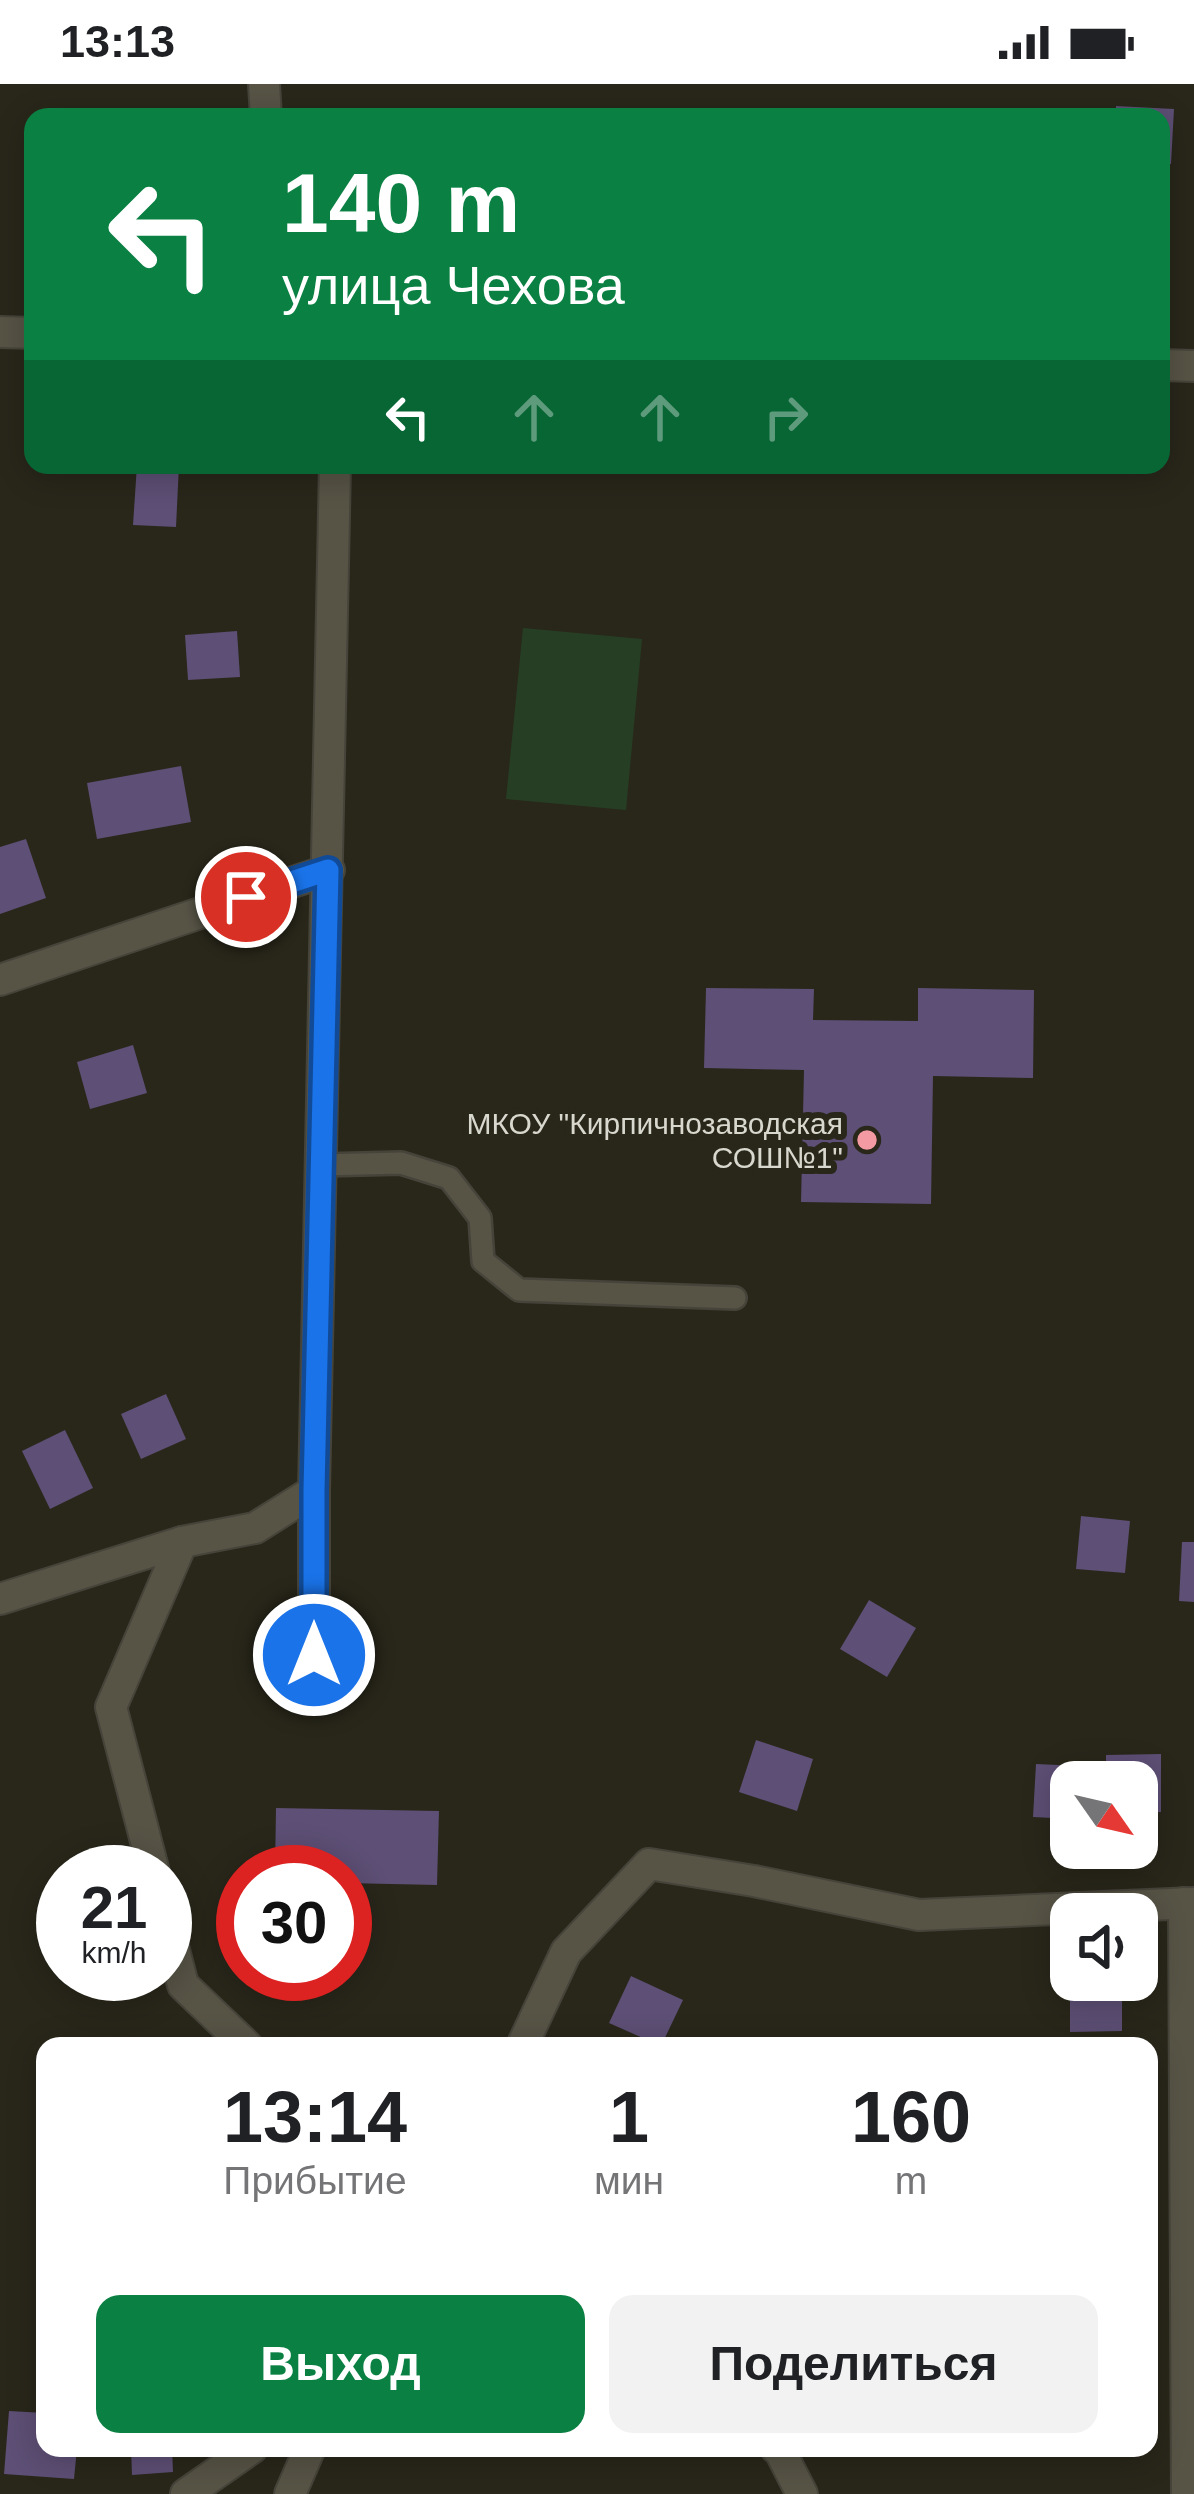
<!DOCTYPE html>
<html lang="ru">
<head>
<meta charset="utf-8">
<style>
	:root { --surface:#fff; --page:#f2f2f2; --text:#202124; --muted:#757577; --accent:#0b8043 }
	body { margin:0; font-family:Arial,sans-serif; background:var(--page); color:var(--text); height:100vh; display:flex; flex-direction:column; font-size:45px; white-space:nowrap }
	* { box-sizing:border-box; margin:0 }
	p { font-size:39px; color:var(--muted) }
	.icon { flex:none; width:66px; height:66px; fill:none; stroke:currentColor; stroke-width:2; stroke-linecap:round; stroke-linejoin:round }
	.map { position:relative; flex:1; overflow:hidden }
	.side { position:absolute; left:36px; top:1953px; width:1122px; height:420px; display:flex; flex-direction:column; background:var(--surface); border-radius:24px; box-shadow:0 6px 30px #0003 }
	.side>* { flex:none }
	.hud { position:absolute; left:24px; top:24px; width:1146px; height:366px; border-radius:24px; box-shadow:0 6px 30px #0003; background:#0b8043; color:#fff; overflow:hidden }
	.needle { width:78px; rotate:124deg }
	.buttons { position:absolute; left:1050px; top:1677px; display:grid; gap:24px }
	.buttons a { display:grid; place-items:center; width:108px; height:108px; border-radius:24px; background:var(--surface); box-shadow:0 6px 30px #0003; font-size:60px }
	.speed { position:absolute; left:36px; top:1761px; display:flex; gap:24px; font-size:60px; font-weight:700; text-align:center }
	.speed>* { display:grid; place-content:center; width:156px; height:156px; border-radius:50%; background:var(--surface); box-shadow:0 6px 30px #0003; line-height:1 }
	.speed small { font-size:30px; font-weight:400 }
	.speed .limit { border:18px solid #d22; background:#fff; color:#111 }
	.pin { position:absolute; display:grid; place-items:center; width:102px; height:102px; color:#fff; margin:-51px; border:6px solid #fff; border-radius:50%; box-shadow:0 3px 12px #0007 }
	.me { position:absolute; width:132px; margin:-66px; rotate:0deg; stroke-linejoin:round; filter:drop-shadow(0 0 9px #0008) }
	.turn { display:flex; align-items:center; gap:42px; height:252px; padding:0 60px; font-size:54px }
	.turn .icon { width:156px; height:156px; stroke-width:2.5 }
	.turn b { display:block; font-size:84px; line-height:102px }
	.lanes { display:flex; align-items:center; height:114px; padding:0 60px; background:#0003; justify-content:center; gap:60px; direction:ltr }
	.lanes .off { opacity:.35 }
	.eta { display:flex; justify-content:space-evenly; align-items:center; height:204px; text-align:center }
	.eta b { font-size:72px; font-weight:700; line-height:84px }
	.button { display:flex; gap:24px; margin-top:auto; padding:24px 60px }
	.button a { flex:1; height:138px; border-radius:24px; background:var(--accent); color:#fff; font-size:48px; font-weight:700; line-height:138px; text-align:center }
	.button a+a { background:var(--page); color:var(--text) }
	.status { display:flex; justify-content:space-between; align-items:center; height:84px; padding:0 60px; background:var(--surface); direction:ltr }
	.status svg { height:33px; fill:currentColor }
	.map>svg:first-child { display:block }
	.green { fill:#263f24 }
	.building { fill:#5d4f75 }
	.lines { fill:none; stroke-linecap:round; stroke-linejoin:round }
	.service-casing { stroke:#46443a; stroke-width:26 }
	.minor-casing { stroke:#46443a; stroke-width:34 }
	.tertiary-casing { stroke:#46443a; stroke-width:34 }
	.service { stroke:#575446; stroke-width:21 }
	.minor { stroke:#575446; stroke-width:30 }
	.tertiary { stroke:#575446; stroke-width:30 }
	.route-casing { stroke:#114b97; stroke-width:30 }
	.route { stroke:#1a73e8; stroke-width:21 }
	.poi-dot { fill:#f49aa2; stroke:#29271a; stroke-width:4.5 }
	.labels { text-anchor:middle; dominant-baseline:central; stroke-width:12; stroke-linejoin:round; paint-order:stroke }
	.poi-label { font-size:30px; fill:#d9d8cf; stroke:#29271a; text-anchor:end }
</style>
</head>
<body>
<div class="status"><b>13:13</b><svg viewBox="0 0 49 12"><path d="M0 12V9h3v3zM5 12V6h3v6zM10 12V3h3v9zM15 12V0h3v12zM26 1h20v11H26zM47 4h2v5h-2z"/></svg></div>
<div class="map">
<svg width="1194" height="2410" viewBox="0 0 1194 2410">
	<rect width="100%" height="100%" fill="#29271a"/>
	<!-- green -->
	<polygon class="green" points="523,544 642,555 626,726 506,715"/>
	<!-- building -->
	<g class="building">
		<polygon points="1116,22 1174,25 1171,80 1161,80 1161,33 1116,33"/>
		<polygon points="137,381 179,381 176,443 133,441"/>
		<polygon points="237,547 240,593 188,596 185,551"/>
		<polygon points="181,682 191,738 97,755 87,699"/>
		<polygon points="26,755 46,814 0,830 0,763"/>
		<polygon points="706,904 814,905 813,936 918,937 918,904 1034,906 1033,994 933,992 931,1120 801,1118 804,986 704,984"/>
		<polygon points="133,961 147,1009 90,1025 77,978"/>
		<polygon points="166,1310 186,1355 141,1375 121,1330"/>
		<polygon points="65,1346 93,1404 50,1425 22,1367"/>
		<polygon points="1081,1432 1130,1437 1125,1489 1076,1485"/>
		<polygon points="1182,1458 1194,1458 1194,1518 1179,1517"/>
		<polygon points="869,1516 916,1544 887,1593 840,1565"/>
		<polygon points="756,1656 813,1675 797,1727 739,1708"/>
		<polygon points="1161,1670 1161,1728 1137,1729 1137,1698 1106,1698 1106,1671"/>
		<polygon points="1036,1680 1080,1682 1079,1698 1071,1698 1071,1735 1033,1733"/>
		<polygon points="276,1724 439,1727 437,1801 345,1799 345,1788 275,1788"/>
		<polygon points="631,1892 683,1916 661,1962 609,1939"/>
		<polygon points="1122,1896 1122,1947 1070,1948 1070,1897"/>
		<polygon points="9,2327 45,2329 45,2364 77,2364 74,2395 4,2390"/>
		<polygon points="131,2364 172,2364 173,2388 132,2391"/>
	</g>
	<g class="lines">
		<!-- service casing -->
		<g class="service-casing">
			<polyline id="service" points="322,1081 401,1079 449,1094 480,1134 483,1177 519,1206 735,1214"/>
		</g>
		<!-- minor casing -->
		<g class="minor-casing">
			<g id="minor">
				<polyline points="264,0 266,33"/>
				<polyline points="0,896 329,786"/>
				<polyline points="0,1515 182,1458 255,1444 314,1407"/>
				<polyline points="314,1571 314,1407 335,381"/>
				<polyline points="154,1788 111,1623 182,1458"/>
				<polyline points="1184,1819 1187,2410"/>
				<polyline points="165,1831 183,1901 247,1962"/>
				<polyline points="522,1962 566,1868 649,1780 754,1797 919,1831 1194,1819"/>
				<polyline points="776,2364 780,2367 802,2410"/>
				<polyline points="186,2410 252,2364"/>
				<polyline points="290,2410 310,2364"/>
			</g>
		</g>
		<!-- tertiary casing -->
		<g class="tertiary-casing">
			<g id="tertiary">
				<polyline points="0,248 33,249"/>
				<polyline points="1161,281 1194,282"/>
			</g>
		</g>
		<!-- service -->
		<use href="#service" class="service"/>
		<!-- minor -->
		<use href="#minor" class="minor"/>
		<!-- tertiary -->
		<use href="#tertiary" class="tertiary"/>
	</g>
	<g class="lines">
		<!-- route casing -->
		<g class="route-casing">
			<polyline id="route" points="246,813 328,786 314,1407 314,1571"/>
		</g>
		<!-- route -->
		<use href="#route" class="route"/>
	</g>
	<!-- markers -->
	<circle class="poi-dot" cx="867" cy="1056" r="12"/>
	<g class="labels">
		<!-- poi labels -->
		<g class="poi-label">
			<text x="843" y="1039">МКОУ "Кирпичнозаводская<tspan x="843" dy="34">СОШ№1"</tspan></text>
		</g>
	</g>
</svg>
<div class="buttons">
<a><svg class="needle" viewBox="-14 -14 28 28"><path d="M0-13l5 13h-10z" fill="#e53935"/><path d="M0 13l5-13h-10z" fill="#757577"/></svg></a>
<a><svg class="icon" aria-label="sound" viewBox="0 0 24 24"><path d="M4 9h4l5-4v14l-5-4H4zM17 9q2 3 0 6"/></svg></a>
</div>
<div class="speed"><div>21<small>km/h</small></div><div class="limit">30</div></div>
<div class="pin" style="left:246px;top:813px;background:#d93025"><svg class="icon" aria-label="arrive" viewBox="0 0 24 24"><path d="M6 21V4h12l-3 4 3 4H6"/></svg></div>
<svg class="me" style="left:314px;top:1571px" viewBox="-20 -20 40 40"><circle r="17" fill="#1a73e8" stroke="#fff" stroke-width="3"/><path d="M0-11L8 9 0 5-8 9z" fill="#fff"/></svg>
<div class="hud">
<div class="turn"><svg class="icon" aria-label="left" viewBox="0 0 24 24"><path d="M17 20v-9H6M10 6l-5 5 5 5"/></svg><div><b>140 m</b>улица Чехова</div></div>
<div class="lanes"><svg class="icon" aria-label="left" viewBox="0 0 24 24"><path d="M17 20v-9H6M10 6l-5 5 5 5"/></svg><svg class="icon off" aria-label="ahead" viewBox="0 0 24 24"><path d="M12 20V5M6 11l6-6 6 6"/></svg><svg class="icon off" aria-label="ahead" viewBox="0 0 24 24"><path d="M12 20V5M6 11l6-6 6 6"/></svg><svg class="icon off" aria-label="right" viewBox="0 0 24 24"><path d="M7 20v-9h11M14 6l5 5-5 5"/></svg></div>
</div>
<section class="side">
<div class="eta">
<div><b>13:14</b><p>Прибытие</p></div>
<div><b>1</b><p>мин</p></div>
<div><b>160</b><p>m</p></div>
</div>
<div class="button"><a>Выход</a><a>Поделиться</a></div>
</section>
</div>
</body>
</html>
